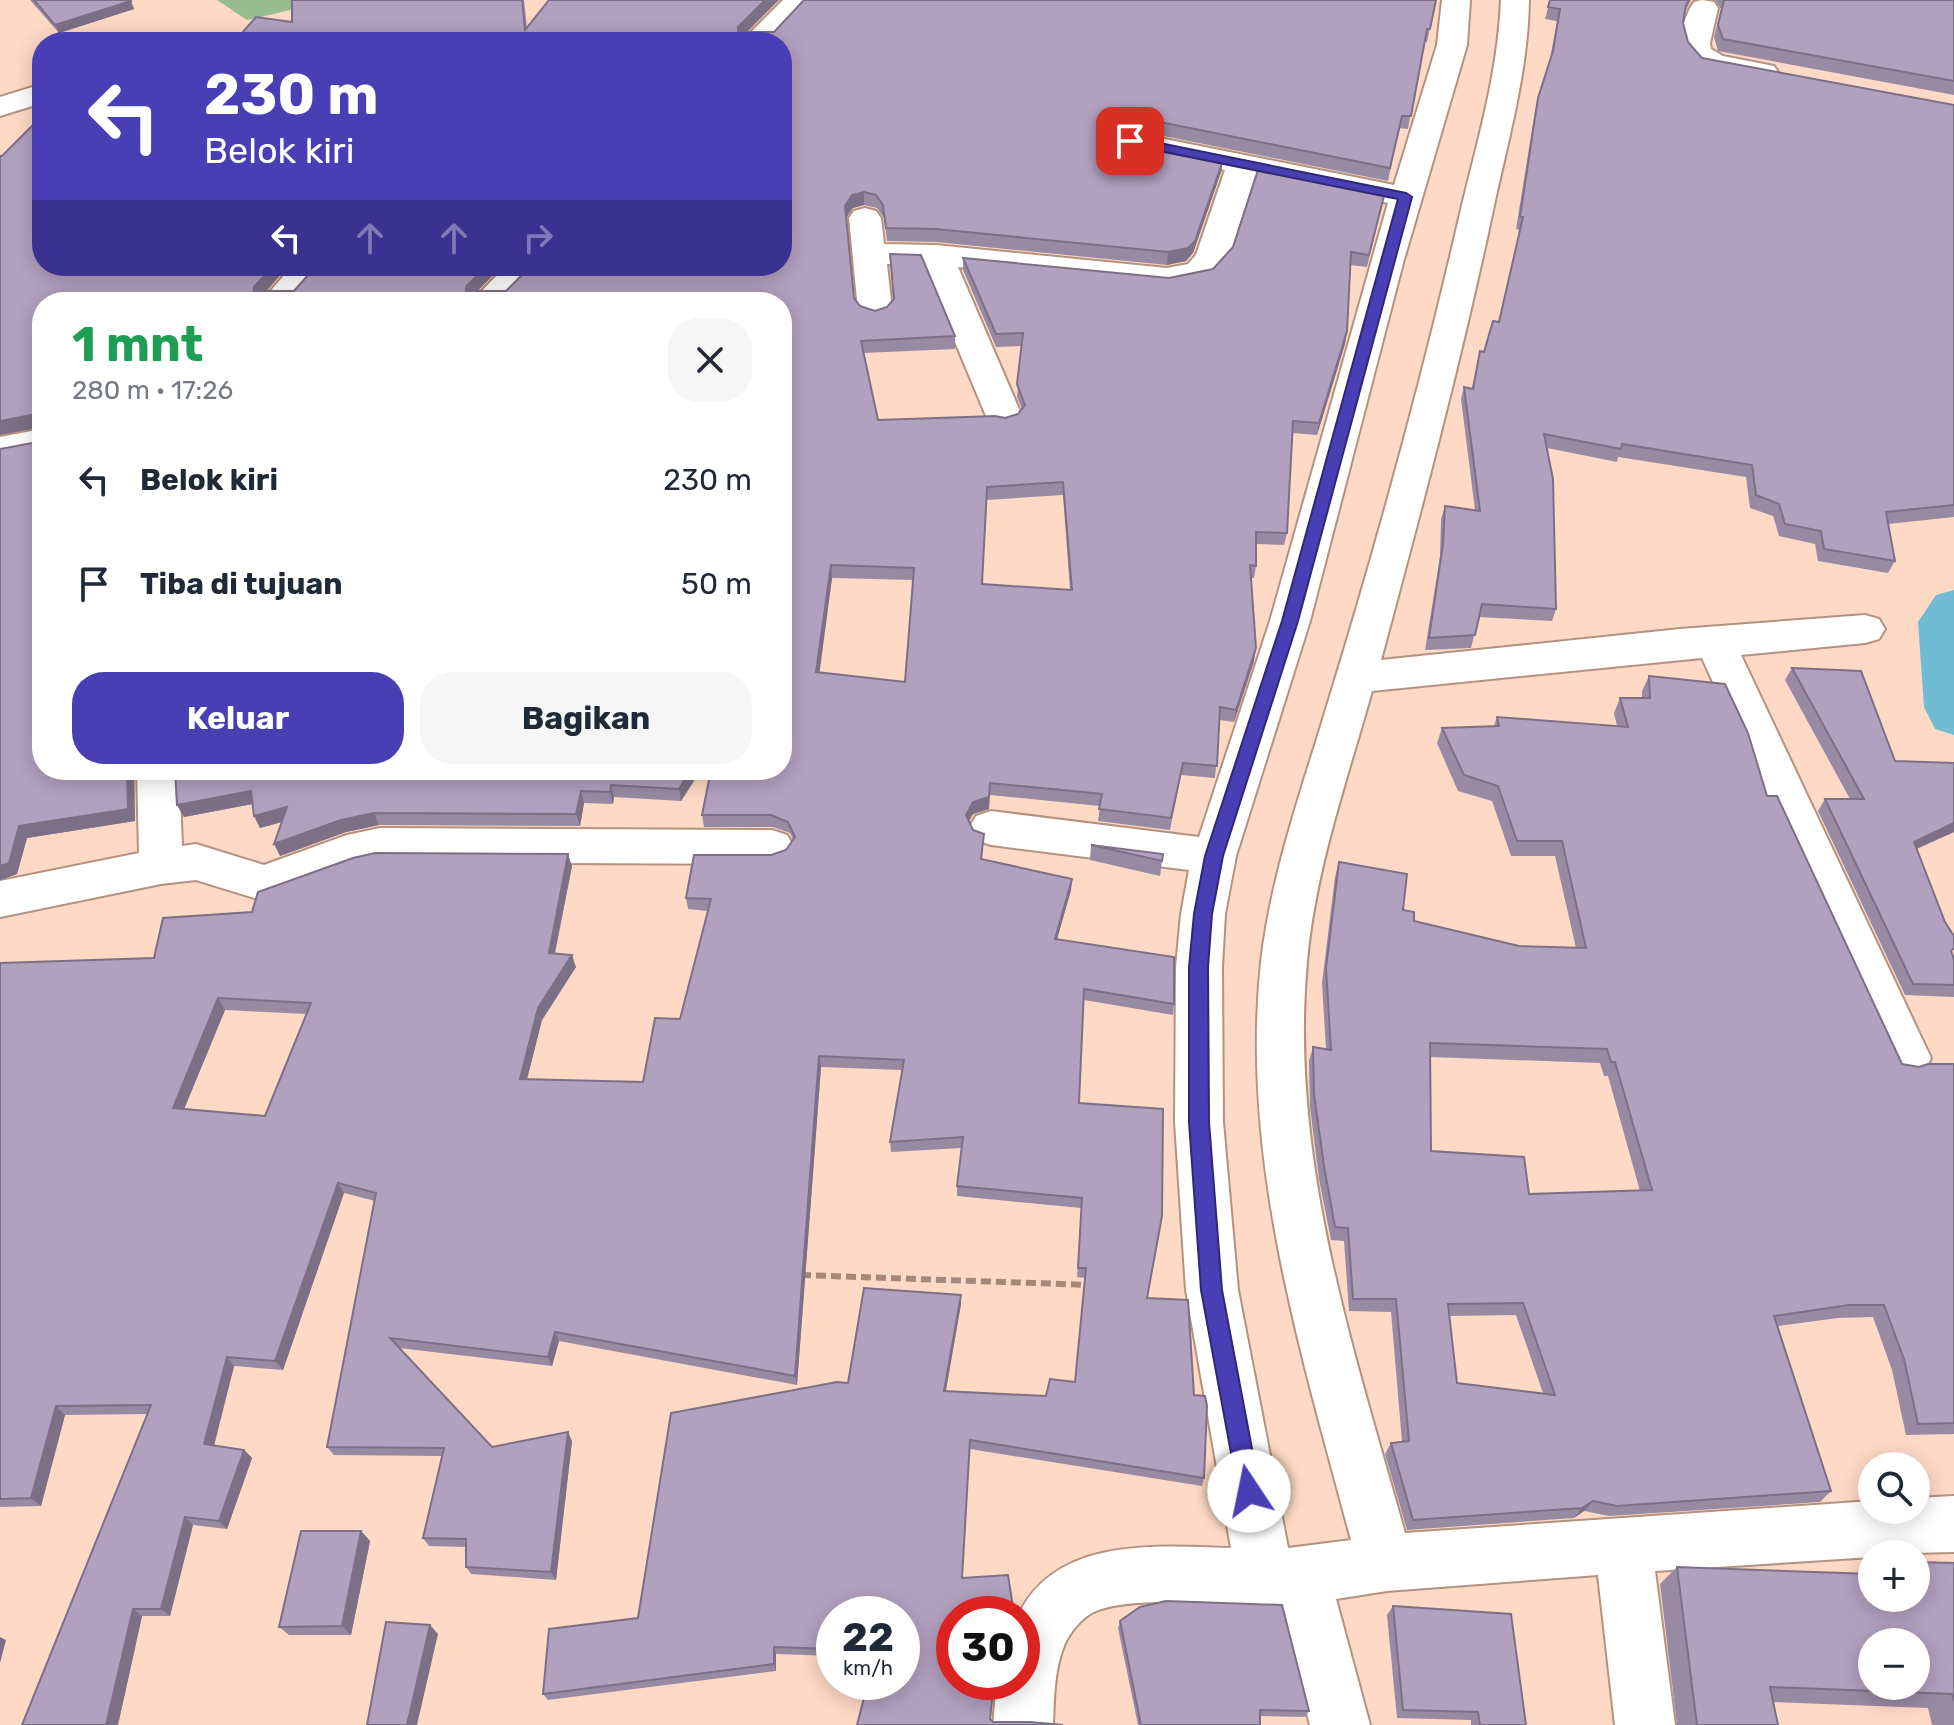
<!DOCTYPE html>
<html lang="id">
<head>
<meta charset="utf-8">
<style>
	:root { --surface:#fff; --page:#f6f6f7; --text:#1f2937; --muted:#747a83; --accent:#4a3eb5 }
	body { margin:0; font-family:Rubik,sans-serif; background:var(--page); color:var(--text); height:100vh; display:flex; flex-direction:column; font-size:30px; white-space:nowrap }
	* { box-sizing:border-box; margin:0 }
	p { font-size:26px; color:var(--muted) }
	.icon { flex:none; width:44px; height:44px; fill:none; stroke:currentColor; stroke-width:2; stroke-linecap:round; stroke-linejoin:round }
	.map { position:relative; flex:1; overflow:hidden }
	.sheet { position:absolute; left:32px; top:292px; width:760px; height:488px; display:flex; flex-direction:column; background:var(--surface); border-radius:32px; box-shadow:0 4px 20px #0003 }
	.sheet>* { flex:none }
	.guide { position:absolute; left:32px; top:32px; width:760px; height:244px; border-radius:32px; box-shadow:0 4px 20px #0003; background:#4a3eb5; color:#fff; overflow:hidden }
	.tools { position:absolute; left:1858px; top:1452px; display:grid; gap:16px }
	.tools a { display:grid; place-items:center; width:72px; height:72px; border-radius:50%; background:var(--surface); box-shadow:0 4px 20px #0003; font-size:40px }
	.speed { position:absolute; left:816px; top:1596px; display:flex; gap:16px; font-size:40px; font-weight:700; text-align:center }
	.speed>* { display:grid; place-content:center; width:104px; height:104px; border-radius:50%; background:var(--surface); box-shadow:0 4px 20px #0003; line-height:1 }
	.speed small { font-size:20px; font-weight:400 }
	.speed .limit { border:12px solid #d22; background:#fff; color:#111 }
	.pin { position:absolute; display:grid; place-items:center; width:68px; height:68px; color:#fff; margin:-34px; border-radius:16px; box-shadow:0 4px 12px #0006 }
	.me { position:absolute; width:88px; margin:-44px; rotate:349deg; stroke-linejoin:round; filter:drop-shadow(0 0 6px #0008) }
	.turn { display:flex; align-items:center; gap:28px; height:168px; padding:0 40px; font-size:36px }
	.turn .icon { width:104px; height:104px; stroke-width:2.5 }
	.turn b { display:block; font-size:56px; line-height:68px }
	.lanes { display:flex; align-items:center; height:76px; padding:0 40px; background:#0003; justify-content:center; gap:40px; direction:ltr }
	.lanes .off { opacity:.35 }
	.round { display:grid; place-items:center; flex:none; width:84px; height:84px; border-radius:32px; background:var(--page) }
	.summary { display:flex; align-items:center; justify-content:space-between; height:136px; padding:0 40px }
	h1 { font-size:48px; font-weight:700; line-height:60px; color:#1e9e55 }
	.action { display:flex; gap:16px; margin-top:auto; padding:16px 40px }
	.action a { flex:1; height:92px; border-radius:32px; background:var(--accent); color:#fff; font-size:32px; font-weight:700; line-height:92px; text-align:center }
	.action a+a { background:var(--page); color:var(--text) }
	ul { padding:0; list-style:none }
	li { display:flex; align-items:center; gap:24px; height:104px; padding:0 40px }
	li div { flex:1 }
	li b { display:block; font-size:30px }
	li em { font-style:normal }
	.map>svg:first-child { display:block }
	.green { fill:#97bc8e }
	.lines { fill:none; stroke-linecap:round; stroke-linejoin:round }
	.canal { fill:#6fbcd4; fill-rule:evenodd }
	.minor-casing { stroke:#b4927f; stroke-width:4 }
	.path { stroke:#a4897b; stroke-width:6; stroke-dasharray:10 5; stroke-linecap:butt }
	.minor { fill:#fff; fill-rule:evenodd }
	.wall { fill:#998aa4; fill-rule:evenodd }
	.shaded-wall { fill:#7d7086 }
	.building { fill:#b2a0bf; stroke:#7d7086; stroke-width:2; fill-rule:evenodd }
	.route { fill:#4a3eb5; stroke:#302876; stroke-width:2 }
</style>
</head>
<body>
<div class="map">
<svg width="1954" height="1725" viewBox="0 0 1954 1725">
	<rect width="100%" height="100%" fill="#fed9c5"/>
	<!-- green -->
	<polygon class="green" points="217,0 304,0 299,8 247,20"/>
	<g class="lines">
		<!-- canal -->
		<polygon class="canal" points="1954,590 1954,735 1935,729 1924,707 1918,622 1936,595"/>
		<!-- minor casing -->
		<g class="minor-casing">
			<g id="minor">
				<polygon points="783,0 813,0 773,42 741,42"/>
				<path d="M1442,0H1470L1467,45L1403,263L1310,621L1236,856L1225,914L1222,967L1223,1122L1238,1290L1288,1548L1351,1540C1301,1352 1240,1159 1261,962C1271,875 1301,792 1326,709C1376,547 1421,383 1459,218C1476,146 1498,75 1501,0H1529C1528,72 1508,140 1493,210C1461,362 1421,511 1381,660L1680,629L1865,615L1879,619L1885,629L1879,639L1865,643L1741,655L1931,1058L1924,1072L1907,1078L1890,1072L1702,658L1372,691C1347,780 1315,870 1307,962C1289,1157 1353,1348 1405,1533L1872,1501V1510H1916V1498L1954,1496V1552L1872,1554V1557L1655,1571L1675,1725H1615L1598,1575L1387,1591L1336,1599L1370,1725H1310L1280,1605C1231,1607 1140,1594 1096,1611C1083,1616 1069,1633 1064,1646C1054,1670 1054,1700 1053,1725H993L997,1682H1022V1614H1019C1057,1536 1158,1546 1231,1548L1186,1290L1175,1122L1176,967L1181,914L1189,870L991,845L976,840L969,828L976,816L991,811L1199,837L1270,621L1388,203L1255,176L1229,258L1211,279L1167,288L958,267L1022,416L1017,424L1004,428L991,424L986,416L923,265L887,264L892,310L887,317L875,321L863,317L858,310L849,218L854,211L865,208L876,211L881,218L884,244L936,245L1167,268L1188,264L1196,255L1225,170L1119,148L1114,141L1119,134L1130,132L1394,185L1437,45Z"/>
				<path d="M1702,0L1714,2L1718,8L1710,43L1711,49L1723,56L1774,66L1778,72L1774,78C1748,85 1710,73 1688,60C1676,44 1683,17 1694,2Z"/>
				<polygon points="42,84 42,103 0,116 0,97"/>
				<polygon points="292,266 327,266 296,302 261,302"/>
				<polygon points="506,266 542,266 507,302 471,302"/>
				<polygon points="42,429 42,453 0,461 0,437"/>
				<polygon points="137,770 179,770 182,846 196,844 264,865 347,835 380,828 772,830 787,835 794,847 787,859 772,864 380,862 357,867 342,875 264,901 196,880 161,884 0,917 0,881 139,853"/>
			</g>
		</g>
		<!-- path -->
		<polyline class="path" points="801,1275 1091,1285"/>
		<!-- minor -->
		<use href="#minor" class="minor"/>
	</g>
	<!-- wall -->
	<g class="wall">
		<polygon points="30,0 130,0 134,9 59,33"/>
		<path d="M292,0H524L527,28L747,32H774L1436,0L1427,42L1424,41L1408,129L1399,128L1388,181L1129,129L1118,131L1116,133L1119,138L1223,160L1221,172L1193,253L1186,261L1167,265L936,242L887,241L884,218L877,208L864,205L853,208L846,218L854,298L860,306L875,311L887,307L893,300L890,254L955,336V349L863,353L878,420L1005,418L1018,414L1022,409L1017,397L1022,346L996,347L963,270V258L1169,278L1213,269L1382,205L1367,267L1350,265L1347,331L1345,344L1317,435L1292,433L1287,533L1284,545L1256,544V566L1254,578H1251L1254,661L1234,722L1220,720L1215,778L1181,775L1170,830L1098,821L1100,806L990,795L989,809L973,814L969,821L973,830L984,834L982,859L1072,879L1071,890L1057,939L1174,1004L1173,1015L1084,1000L1079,1103L1147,1298L1194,1395L1204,1478L1202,1486L970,1449L857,1725L902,1614H834V1656L776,1654V1671L548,1700L543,1694L638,1618L848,1383L961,1295V1304L946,1391L1046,1396L1075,1382L1085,1278L1077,1277L1081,1208L957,1196V1186L961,1148L891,1152L890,1142L902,1070L821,1067L797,1385L559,1341L552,1366L399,1348L492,1447L572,1441L556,1580L471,1574L466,1567V1547L429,1546L423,1538L442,1456L334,1455L327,1447L375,1201L344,1193L283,1370L234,1366L214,1446L244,1450L252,1458L227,1529L193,1525L170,1616H142L118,1725L147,1414L65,1415L41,1506L0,1507V963L154,958L252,912L572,866L555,954L576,967L542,1020L527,1080L643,1082L680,1019L708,911L688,909L686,898L771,855L786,850L793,840L790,833L773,827H704L702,815L782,770V302H42V770H134L135,821L27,838L17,874L0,880V449L38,442V428L0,435V156L42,266H288L266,291H294L316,266H502L477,291H506L782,266L292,22ZM1063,495L1070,590L982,584L987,500ZM832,578L913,580L905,682L819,672ZM225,1010L307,1014L265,1116L184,1109Z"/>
		<polygon points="1550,0 1691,0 1685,12 1683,23 1688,42 1702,58 1954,105 1954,517 1888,524 1895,561 1888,573 1818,561 1815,544 1779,536 1773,516 1750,508 1746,477 1618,457 1617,462 1547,448 1556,609 1552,621 1479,617 1471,648 1425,650 1440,557 1441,519 1445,506 1475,510 1461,399 1464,387 1472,388 1480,351 1484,352 1499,322 1520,230 1516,229 1535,111 1550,59 1557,21 1545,19"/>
		<polygon points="1715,0 1954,0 1954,95 1718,51 1714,37 1721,9"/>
		<polygon points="1792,668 1895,761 1954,763 1954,832 1917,849 1954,959 1954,997 1905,995 1818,811 1825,799 1850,799 1785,680"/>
		<path d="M1649,676L1767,796L1902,1064L1919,1067L1954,1064V1434L1906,1435L1892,1370L1873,1317L1838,1318L1778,1326L1831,1491L1820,1502L1609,1516L1584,1511L1574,1518L1407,1530L1385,1454L1391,1443L1402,1442L1391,1312L1349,1311L1344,1241L1331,1240L1319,1179L1310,1107L1309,1061L1313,1047L1326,1049L1322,983L1335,877L1339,862L1403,910L1414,921L1519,946L1576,948L1555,856H1511L1492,801L1458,791L1437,743L1442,728L1494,726L1497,717L1617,726L1614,713L1620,698H1642V691ZM1430,1057L1600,1063L1604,1076H1608L1640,1191L1529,1194L1431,1151ZM1516,1315L1543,1393L1457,1383L1449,1316Z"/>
		<polygon points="701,770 681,801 614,797 613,804 584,803 580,826 379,825 346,832 280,856 282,822 260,828 253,804 184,817 177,805"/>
		<polygon points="1091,845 1163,854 1160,876 1090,860"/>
		<polygon points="361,1531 370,1541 351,1635 289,1635 279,1627"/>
		<polygon points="1916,1562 1954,1563 1954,1725 1932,1725 1928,1708 1773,1702 1778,1725 1677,1725 1660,1584 1677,1567 1916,1598"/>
		<polygon points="1393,1606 1526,1725 1471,1725 1471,1720 1397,1718 1387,1615"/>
		<polygon points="1120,1621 1309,1711 1305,1717 1260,1716 1260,1725 1138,1725 1118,1628"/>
	</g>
	<!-- shaded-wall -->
	<g class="shaded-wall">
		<polygon points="765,0 779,0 739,40 738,27"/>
		<polygon points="131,1 134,9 59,33 55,25"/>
		<polygon points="1130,116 1129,129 1118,131 1112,139 1112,127 1119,118"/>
		<polygon points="1223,160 1221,172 1193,253 1186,261 1167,265 1168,252"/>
		<polygon points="864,192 864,205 853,208 846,218 845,206 852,195"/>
		<polygon points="273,266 288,266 259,300 254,291 254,287"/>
		<polygon points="486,266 502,266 469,300 466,291 466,287"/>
		<polygon points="1347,331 1345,344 1317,435 1319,423"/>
		<polygon points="37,414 42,427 0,435 0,421"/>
		<polygon points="831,565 832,578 818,684 816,672"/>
		<polygon points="1256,648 1254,661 1234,722 1236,710"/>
		<polygon points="127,770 134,770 135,821 27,838 17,874 0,880 0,866 19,826"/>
		<polygon points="691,770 701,770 681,801 679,789"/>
		<polygon points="990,783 989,809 973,814 966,826 966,815 973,802"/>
		<polygon points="611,785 614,797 613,804 610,792"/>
		<polygon points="251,791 257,803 184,817 177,805"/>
		<polygon points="581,791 584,803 580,826 576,814"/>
		<polygon points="287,807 292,819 260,828 254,816"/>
		<polygon points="374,813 379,825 346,832 280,856 274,844 341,820"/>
		<polygon points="1954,823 1954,832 1906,853 1914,842"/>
		<polygon points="568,854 572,866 552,965 549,953"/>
		<polygon points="1072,879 1071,890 1054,950 1055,939"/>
		<polygon points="572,955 576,967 542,1020 524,1090 520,1079 538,1008"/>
		<polygon points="218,998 225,1010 180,1119 173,1108"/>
		<polygon points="819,1056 821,1067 797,1385 795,1376"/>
		<polygon points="338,1183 344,1193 283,1370 275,1361"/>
		<polygon points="961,1295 961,1304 944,1400 944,1391"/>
		<polygon points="555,1332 559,1341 552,1366 548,1357"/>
		<polygon points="227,1357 234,1366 212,1453 204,1444"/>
		<polygon points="56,1406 65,1415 41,1506 31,1498"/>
		<polygon points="568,1432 572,1441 556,1580 551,1572"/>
		<polygon points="244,1450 252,1458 227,1529 219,1521"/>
		<polygon points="1593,1501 1584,1511 1574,1518 1582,1508"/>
		<polygon points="185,1517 193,1525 170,1616 161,1609"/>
		<polygon points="361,1531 370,1541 351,1635 342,1626"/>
		<polygon points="133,1609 142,1616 118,1725 106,1725"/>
		<polygon points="430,1625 438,1634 417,1725 407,1725"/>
		<polygon points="0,1637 6,1640 0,1663"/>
		<polygon points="774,1647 776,1654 776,1671 774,1664"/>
	</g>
	<!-- building -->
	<g class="building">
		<polygon points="34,0 130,0 131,1 55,25"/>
		<path d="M292,0H522L525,30L549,0H765L738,27V32H774L804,0H1436L1430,29H1427L1411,116H1402L1390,168L1130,116L1119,118L1112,127L1119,138L1223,160L1195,241L1188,248L1168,252L936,229L886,228L883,205L876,195L864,192L852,195L845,206L854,298L860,306L875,311L887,307L894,299L890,254L921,255L955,336L861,341L878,420L995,416L1005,418L1018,414L1025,405L1017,384L1023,333L996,334L963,258L1169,278L1213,269L1233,247L1259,167L1385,192L1369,255L1351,252L1347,331L1319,423L1293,421L1287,533L1256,532V566L1250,565L1256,648L1236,710L1220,707L1217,766L1183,763L1171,818L1099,809L1102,794L990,783L989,797L973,802L966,815L973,830L984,834L981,859L1072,879L1055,939L1174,957V1004L1084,989L1079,1103L1163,1109L1162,1216L1147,1298L1188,1300L1194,1395L1205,1396L1207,1406L1204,1478L970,1440L962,1578L1008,1575L1014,1614H954V1682H994L990,1719L993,1722H1030L1063,1725H857L868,1682H902V1614H834V1649L774,1647V1664L543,1694L549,1629L638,1618L671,1413L837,1382L848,1383L864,1288L961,1295L944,1391L1046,1396L1050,1379L1075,1382L1086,1268H1078L1082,1198L957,1186L963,1137L890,1142L904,1060L819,1056L795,1376L555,1332L548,1357L390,1338L492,1447L568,1432L551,1572L466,1567V1539L423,1538L444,1448L327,1447L376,1193L338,1183L275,1361L227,1357L204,1444L244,1450L219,1521L185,1517L161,1609H133L106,1725H22L151,1405L56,1406L31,1498L0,1499V963L154,958L163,918L252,912L258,892L353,858L375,853L568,854L549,953L572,955L538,1008L520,1079L643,1082L655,1018L680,1019L711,899L686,898L694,855H771L786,850L795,837L788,822L771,815H702L711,770H782V302H42V770H127L128,809L19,826L9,863L0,866V449L38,442L37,414L0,421V156H2L39,119L42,120V266H273L254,287V291H294L316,266H486L466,287V291H506L531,266H782V42H234L256,17L292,22ZM1063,482L1072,590L982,584L987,487ZM831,565L914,568L905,682L816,672ZM218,998L311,1003L265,1116L173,1108Z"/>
		<polygon points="1550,0 1689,0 1686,5 1683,23 1688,42 1702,58 1954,105 1954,505 1886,512 1895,561 1824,549 1821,531 1785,524 1779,504 1756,495 1752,465 1622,444 1621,449 1544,434 1553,479 1556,609 1482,604 1475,635 1429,638 1443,544 1445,506 1480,511 1464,387 1473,389 1480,351 1484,352 1493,321 1499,322 1523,217 1520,217 1538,98 1553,51 1560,9 1548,7"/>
		<polygon points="1724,0 1954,0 1954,81 1723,39 1718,25"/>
		<polygon points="1792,668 1861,671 1895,761 1954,763 1954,823 1914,842 1945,922 1954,936 1954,948 1951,951 1954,959 1954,985 1913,984 1825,799 1864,799"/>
		<path d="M1649,676L1725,684L1748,733L1767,796H1777L1902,1064L1919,1067L1928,1064H1954V1423L1918,1424L1904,1359L1884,1305H1849L1774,1316L1831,1491L1617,1506L1593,1501L1582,1508L1413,1520L1391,1443L1409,1441L1396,1299H1353L1348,1228L1335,1227L1324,1166L1314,1094L1313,1047L1331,1050L1326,968L1339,862L1407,874L1403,910L1414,912V921L1519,946L1586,948L1562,841H1517L1498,786L1464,775L1442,728L1499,726L1497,717L1628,727L1620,698H1650ZM1430,1043L1607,1049L1611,1062H1615L1652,1190L1529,1194L1524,1157L1431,1151ZM1523,1303L1555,1395L1457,1383L1448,1304Z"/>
		<polygon points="175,770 691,770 679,789 611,785 610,792 581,791 576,814 374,813 341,820 274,844 287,807 254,816 251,791 177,805"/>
		<polygon points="1091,845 1163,854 1162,861"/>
		<polygon points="301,1531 361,1531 342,1626 279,1627"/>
		<path d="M1916,1562L1954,1563V1701L1952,1694L1770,1687L1778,1725H1697L1677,1567L1872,1574V1598H1916V1576H1920ZM1872,1642H1916V1686H1872Z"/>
		<polygon points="1166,1601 1282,1605 1309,1711 1260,1710 1260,1725 1141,1725 1120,1621 1140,1607"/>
		<polygon points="1393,1606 1511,1614 1526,1725 1480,1725 1478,1712 1403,1710"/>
		<polygon points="386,1622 430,1625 407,1725 367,1725"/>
	</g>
	<!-- route -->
	<polygon class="route" points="1130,137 1406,193 1412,197 1298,621 1223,856 1212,914 1208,967 1209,1122 1222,1290 1260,1491 1257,1499 1249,1502 1241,1499 1238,1491 1201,1290 1189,1122 1189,967 1194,914 1205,856 1282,621 1398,199 1125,144 1123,141"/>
</svg>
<div class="tools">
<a><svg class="icon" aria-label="search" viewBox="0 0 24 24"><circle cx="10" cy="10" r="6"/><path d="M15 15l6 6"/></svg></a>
<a>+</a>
<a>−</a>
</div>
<div class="speed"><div>22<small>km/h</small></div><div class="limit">30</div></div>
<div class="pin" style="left:1130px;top:141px;background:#d93025"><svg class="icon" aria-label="arrive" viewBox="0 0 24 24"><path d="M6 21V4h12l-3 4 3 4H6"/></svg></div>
<svg class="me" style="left:1249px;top:1491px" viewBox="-20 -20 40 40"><circle r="19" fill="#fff"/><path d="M0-13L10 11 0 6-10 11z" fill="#4a3eb5"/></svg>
<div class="guide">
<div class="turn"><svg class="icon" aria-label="left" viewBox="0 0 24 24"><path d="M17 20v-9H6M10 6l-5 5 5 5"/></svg><div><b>230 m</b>Belok kiri</div></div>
<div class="lanes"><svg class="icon" aria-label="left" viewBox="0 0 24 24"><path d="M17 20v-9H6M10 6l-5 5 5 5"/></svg><svg class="icon off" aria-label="ahead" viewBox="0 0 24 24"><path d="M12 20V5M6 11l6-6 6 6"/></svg><svg class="icon off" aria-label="ahead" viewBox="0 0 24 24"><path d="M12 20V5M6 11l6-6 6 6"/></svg><svg class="icon off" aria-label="right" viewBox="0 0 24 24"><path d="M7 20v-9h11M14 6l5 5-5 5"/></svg></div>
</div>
<section class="sheet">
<div class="summary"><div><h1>1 mnt</h1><p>280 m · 17:26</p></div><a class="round"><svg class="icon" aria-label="close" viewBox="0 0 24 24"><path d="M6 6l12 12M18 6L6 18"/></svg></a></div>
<ul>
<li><svg class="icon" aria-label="left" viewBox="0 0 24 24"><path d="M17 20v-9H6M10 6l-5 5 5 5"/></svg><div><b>Belok kiri</b></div><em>230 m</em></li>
<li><svg class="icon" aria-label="arrive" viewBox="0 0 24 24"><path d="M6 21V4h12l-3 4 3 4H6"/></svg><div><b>Tiba di tujuan</b></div><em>50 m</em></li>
</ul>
<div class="action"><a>Keluar</a><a>Bagikan</a></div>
</section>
</div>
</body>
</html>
